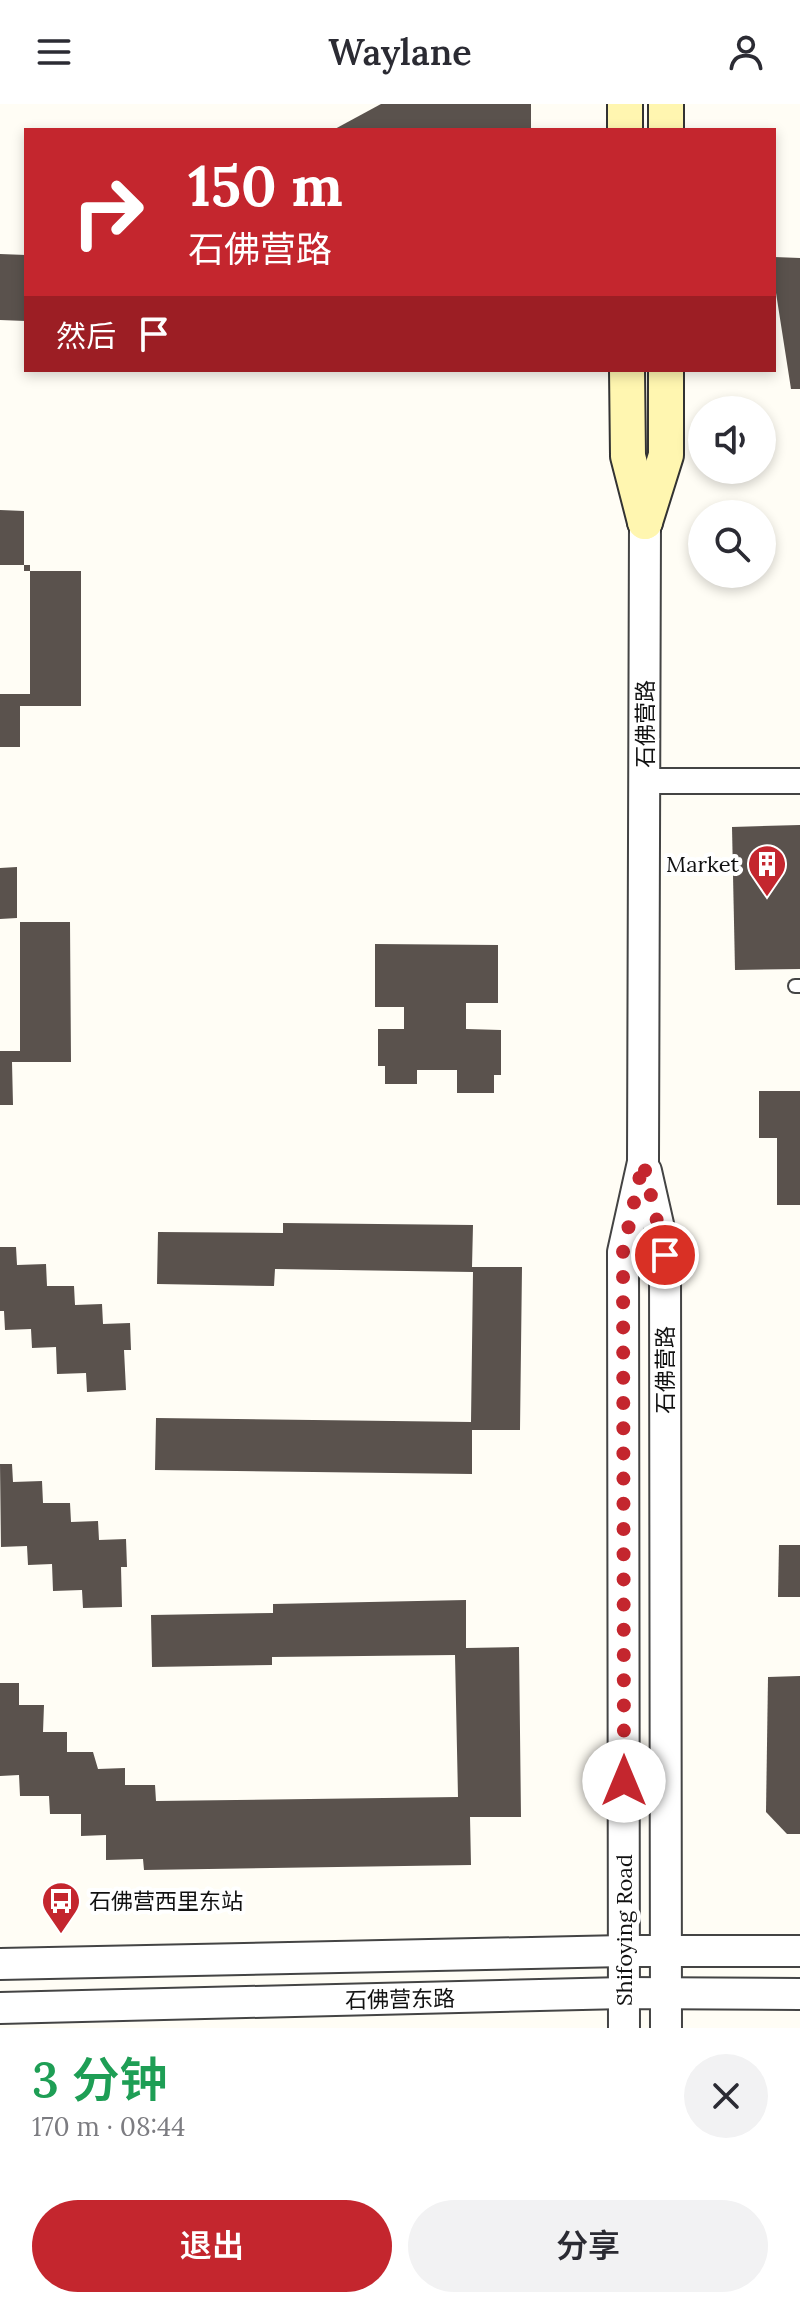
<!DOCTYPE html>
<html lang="zh">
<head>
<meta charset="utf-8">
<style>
	:root { --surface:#fff; --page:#f2f2f3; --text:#2b2b33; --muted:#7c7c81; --accent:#c4262e }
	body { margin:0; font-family:Lora,"Noto Sans SC",serif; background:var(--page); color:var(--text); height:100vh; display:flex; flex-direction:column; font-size:30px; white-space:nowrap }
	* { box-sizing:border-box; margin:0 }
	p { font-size:26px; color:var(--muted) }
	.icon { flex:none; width:44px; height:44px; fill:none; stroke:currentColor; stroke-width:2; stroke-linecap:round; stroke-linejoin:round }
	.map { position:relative; height:1924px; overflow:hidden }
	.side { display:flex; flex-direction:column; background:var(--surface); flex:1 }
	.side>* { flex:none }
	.top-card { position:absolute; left:24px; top:24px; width:752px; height:244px; border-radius:0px; box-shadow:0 4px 12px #0003; background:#c4262e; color:#fff; overflow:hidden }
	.controls { position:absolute; left:688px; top:292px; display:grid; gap:16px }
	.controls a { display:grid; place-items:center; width:88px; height:88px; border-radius:50%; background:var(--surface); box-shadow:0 4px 12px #0003; font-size:40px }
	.pin { position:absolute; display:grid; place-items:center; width:68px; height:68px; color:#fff; margin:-34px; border:4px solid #fff; border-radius:50%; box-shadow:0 2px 8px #0007 }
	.me { position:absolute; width:88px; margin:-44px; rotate:0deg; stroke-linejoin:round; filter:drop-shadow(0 0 6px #0008) }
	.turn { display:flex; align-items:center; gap:28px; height:168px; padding:0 32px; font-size:36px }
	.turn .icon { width:104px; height:104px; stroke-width:2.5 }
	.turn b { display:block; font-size:56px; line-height:68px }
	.then { display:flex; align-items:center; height:76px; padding:0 32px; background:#0003; gap:16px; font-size:30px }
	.round { display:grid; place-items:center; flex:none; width:84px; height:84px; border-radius:42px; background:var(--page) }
	.head { display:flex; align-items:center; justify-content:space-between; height:136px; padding:0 32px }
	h1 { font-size:48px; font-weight:600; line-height:60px; color:#1e9e55 }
	.cta { display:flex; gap:16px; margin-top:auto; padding:16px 32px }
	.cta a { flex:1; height:92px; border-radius:48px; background:var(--accent); color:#fff; font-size:32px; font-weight:600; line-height:92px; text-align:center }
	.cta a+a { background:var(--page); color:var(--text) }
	header { display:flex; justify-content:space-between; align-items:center; height:104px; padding:0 32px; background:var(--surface); font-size:36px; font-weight:600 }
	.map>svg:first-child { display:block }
	.building { fill:#5a524d }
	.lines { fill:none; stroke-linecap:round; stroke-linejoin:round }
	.service-casing { stroke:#444; stroke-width:16 }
	.minor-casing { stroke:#444; stroke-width:28 }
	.tertiary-casing { stroke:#444; stroke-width:34 }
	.secondary-casing { stroke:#333; stroke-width:38 }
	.service { stroke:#fff; stroke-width:12 }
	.minor { stroke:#fff; stroke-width:24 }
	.tertiary { stroke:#fff; stroke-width:30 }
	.secondary { stroke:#fff6b0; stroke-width:34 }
	.route { stroke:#c4262e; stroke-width:14; stroke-dasharray:0 25.2 }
	.labels { text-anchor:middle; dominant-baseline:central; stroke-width:8; stroke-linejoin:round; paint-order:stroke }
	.street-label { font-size:22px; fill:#111; stroke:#fff }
	.poi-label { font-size:22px; fill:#111; stroke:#fff; text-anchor:end }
</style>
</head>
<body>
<header><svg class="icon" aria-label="menu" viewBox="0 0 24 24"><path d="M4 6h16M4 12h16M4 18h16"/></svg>Waylane<svg class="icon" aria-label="person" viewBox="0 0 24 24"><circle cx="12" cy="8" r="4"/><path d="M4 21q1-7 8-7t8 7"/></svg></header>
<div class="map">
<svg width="800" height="1924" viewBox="0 0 800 1924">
	<rect width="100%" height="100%" fill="#fffdf5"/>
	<!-- building -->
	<g class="building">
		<polygon points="381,0 531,0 531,26 333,26"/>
		<polygon points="0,150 26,151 26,217 0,216"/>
		<polygon points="774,153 800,154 800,285 791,285 774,176"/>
		<polygon points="0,406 24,407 24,461 0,461"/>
		<polygon points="24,461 30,461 30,467 81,467 81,602 20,602 20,643 0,643 0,590 30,590 30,467 24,467"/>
		<polygon points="800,721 800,865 735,866 732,723"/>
		<polygon points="17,763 17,814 20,818 17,814 0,815 0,764"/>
		<polygon points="20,818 70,818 71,958 12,958 13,1001 0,1001 0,947 20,947"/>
		<polygon points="375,840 498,841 498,899 466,899 466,925 501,926 501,971 494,971 494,989 457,989 457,966 417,966 417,980 385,980 385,962 378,962 378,925 404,925 404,903 375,903"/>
		<polygon points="759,987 800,987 800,1101 777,1101 777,1034 759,1034"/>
		<polygon points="283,1119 473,1121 472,1163 522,1163 520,1326 472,1326 472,1370 155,1366 156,1314 471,1318 473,1168 275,1165 274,1182 157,1180 158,1128 283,1129"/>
		<polygon points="0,1143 16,1143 17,1161 46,1160 47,1182 74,1182 75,1201 102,1200 103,1220 130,1219 131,1246 124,1246 126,1286 87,1288 86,1269 57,1270 56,1243 32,1244 31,1225 5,1226 4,1207 0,1207"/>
		<polygon points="0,1360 12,1360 13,1378 42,1377 43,1399 70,1399 71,1418 98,1417 99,1436 126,1435 127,1463 121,1463 122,1503 83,1504 82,1486 53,1487 52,1460 28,1461 27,1442 1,1443"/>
		<polygon points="779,1441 800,1441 800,1493 778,1493"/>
		<polygon points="466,1496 466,1544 519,1543 521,1713 470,1713 471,1761 144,1766 143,1755 106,1756 106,1731 81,1732 81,1710 50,1710 49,1692 20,1692 19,1671 0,1672 0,1579 19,1579 19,1601 44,1601 43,1628 67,1628 67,1648 93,1648 98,1665 125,1664 125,1681 155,1681 156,1697 458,1693 455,1551 272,1553 272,1561 152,1563 151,1511 273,1509 273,1500"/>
		<polygon points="800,1572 800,1730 787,1730 766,1708 768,1573"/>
	</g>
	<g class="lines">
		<!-- service casing -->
		<g class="service-casing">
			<polyline id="service" points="795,882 800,882"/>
		</g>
		<!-- minor casing -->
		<g class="minor-casing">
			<polyline id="minor" points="644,677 800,677"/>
		</g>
		<!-- tertiary casing -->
		<g class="tertiary-casing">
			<g id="tertiary">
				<polyline points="646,1067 665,1151 666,1924"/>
				<polyline points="0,1860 624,1847 800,1847"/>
				<polyline points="0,1904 624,1889 800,1890"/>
				<polyline points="624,1924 623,1148 643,1058 645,418"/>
			</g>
		</g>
		<!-- secondary casing -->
		<g class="secondary-casing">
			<g id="secondary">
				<polyline points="625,0 625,26"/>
				<polyline points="666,26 666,0"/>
				<polyline points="627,266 628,352 645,418"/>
				<polyline points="645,418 666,351 666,266"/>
			</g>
		</g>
		<!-- service -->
		<use href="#service" class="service"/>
		<!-- minor -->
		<use href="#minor" class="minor"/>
		<!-- tertiary -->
		<use href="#tertiary" class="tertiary"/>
		<!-- secondary -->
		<use href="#secondary" class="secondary"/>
	</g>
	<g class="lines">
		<!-- route -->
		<polyline class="route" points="624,1677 623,1148 643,1058 665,1151"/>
	</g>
	<!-- icons -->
	<defs>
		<g id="building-pin" transform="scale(2)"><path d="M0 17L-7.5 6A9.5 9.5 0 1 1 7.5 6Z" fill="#c4262e" stroke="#fff"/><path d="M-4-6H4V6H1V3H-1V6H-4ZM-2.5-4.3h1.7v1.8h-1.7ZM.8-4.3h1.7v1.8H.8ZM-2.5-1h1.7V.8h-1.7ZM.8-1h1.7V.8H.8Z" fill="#fff"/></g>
		<g id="bus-pin" transform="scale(2)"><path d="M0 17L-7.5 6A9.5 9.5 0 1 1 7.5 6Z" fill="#c4262e" stroke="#fff"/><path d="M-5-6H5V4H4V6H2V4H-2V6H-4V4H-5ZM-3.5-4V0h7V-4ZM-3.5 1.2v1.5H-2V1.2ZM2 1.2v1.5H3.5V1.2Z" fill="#fff"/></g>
	</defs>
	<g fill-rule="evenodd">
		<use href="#building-pin" x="767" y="760"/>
		<use href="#bus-pin" x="61" y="1797"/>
	</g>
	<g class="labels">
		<!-- street labels -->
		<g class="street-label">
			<text transform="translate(645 620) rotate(-90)">石佛营路</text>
			<text transform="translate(665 1266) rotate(-90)">石佛营路</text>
			<text transform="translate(624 1826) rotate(-90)">Shifoying Road</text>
			<text transform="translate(400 1895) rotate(-1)">石佛营东路</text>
		</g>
		<!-- poi labels -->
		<g class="poi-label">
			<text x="739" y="760">Market</text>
			<text x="89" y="1797" text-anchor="start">石佛营西里东站</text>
		</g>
	</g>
</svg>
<div class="controls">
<a><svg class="icon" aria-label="sound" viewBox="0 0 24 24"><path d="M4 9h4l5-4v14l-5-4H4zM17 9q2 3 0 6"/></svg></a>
<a><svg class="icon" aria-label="search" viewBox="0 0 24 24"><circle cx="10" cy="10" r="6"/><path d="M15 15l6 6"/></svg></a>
</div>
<div class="pin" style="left:665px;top:1151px;background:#d93025"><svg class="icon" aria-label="arrive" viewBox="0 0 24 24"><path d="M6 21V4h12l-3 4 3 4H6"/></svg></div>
<svg class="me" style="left:624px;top:1677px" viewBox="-20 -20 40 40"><circle r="19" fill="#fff"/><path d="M0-13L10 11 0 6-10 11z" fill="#c4262e"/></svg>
<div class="top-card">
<div class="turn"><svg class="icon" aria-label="right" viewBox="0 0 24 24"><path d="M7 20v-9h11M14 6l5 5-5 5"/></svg><div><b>150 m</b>石佛营路</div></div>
<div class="then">然后<svg class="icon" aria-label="arrive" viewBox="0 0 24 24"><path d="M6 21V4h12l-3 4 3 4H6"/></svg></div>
</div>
</div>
<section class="side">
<div class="head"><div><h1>3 分钟</h1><p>170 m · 08:44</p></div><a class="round"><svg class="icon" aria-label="close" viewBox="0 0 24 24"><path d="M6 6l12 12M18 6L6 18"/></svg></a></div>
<div class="cta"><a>退出</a><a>分享</a></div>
</section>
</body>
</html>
